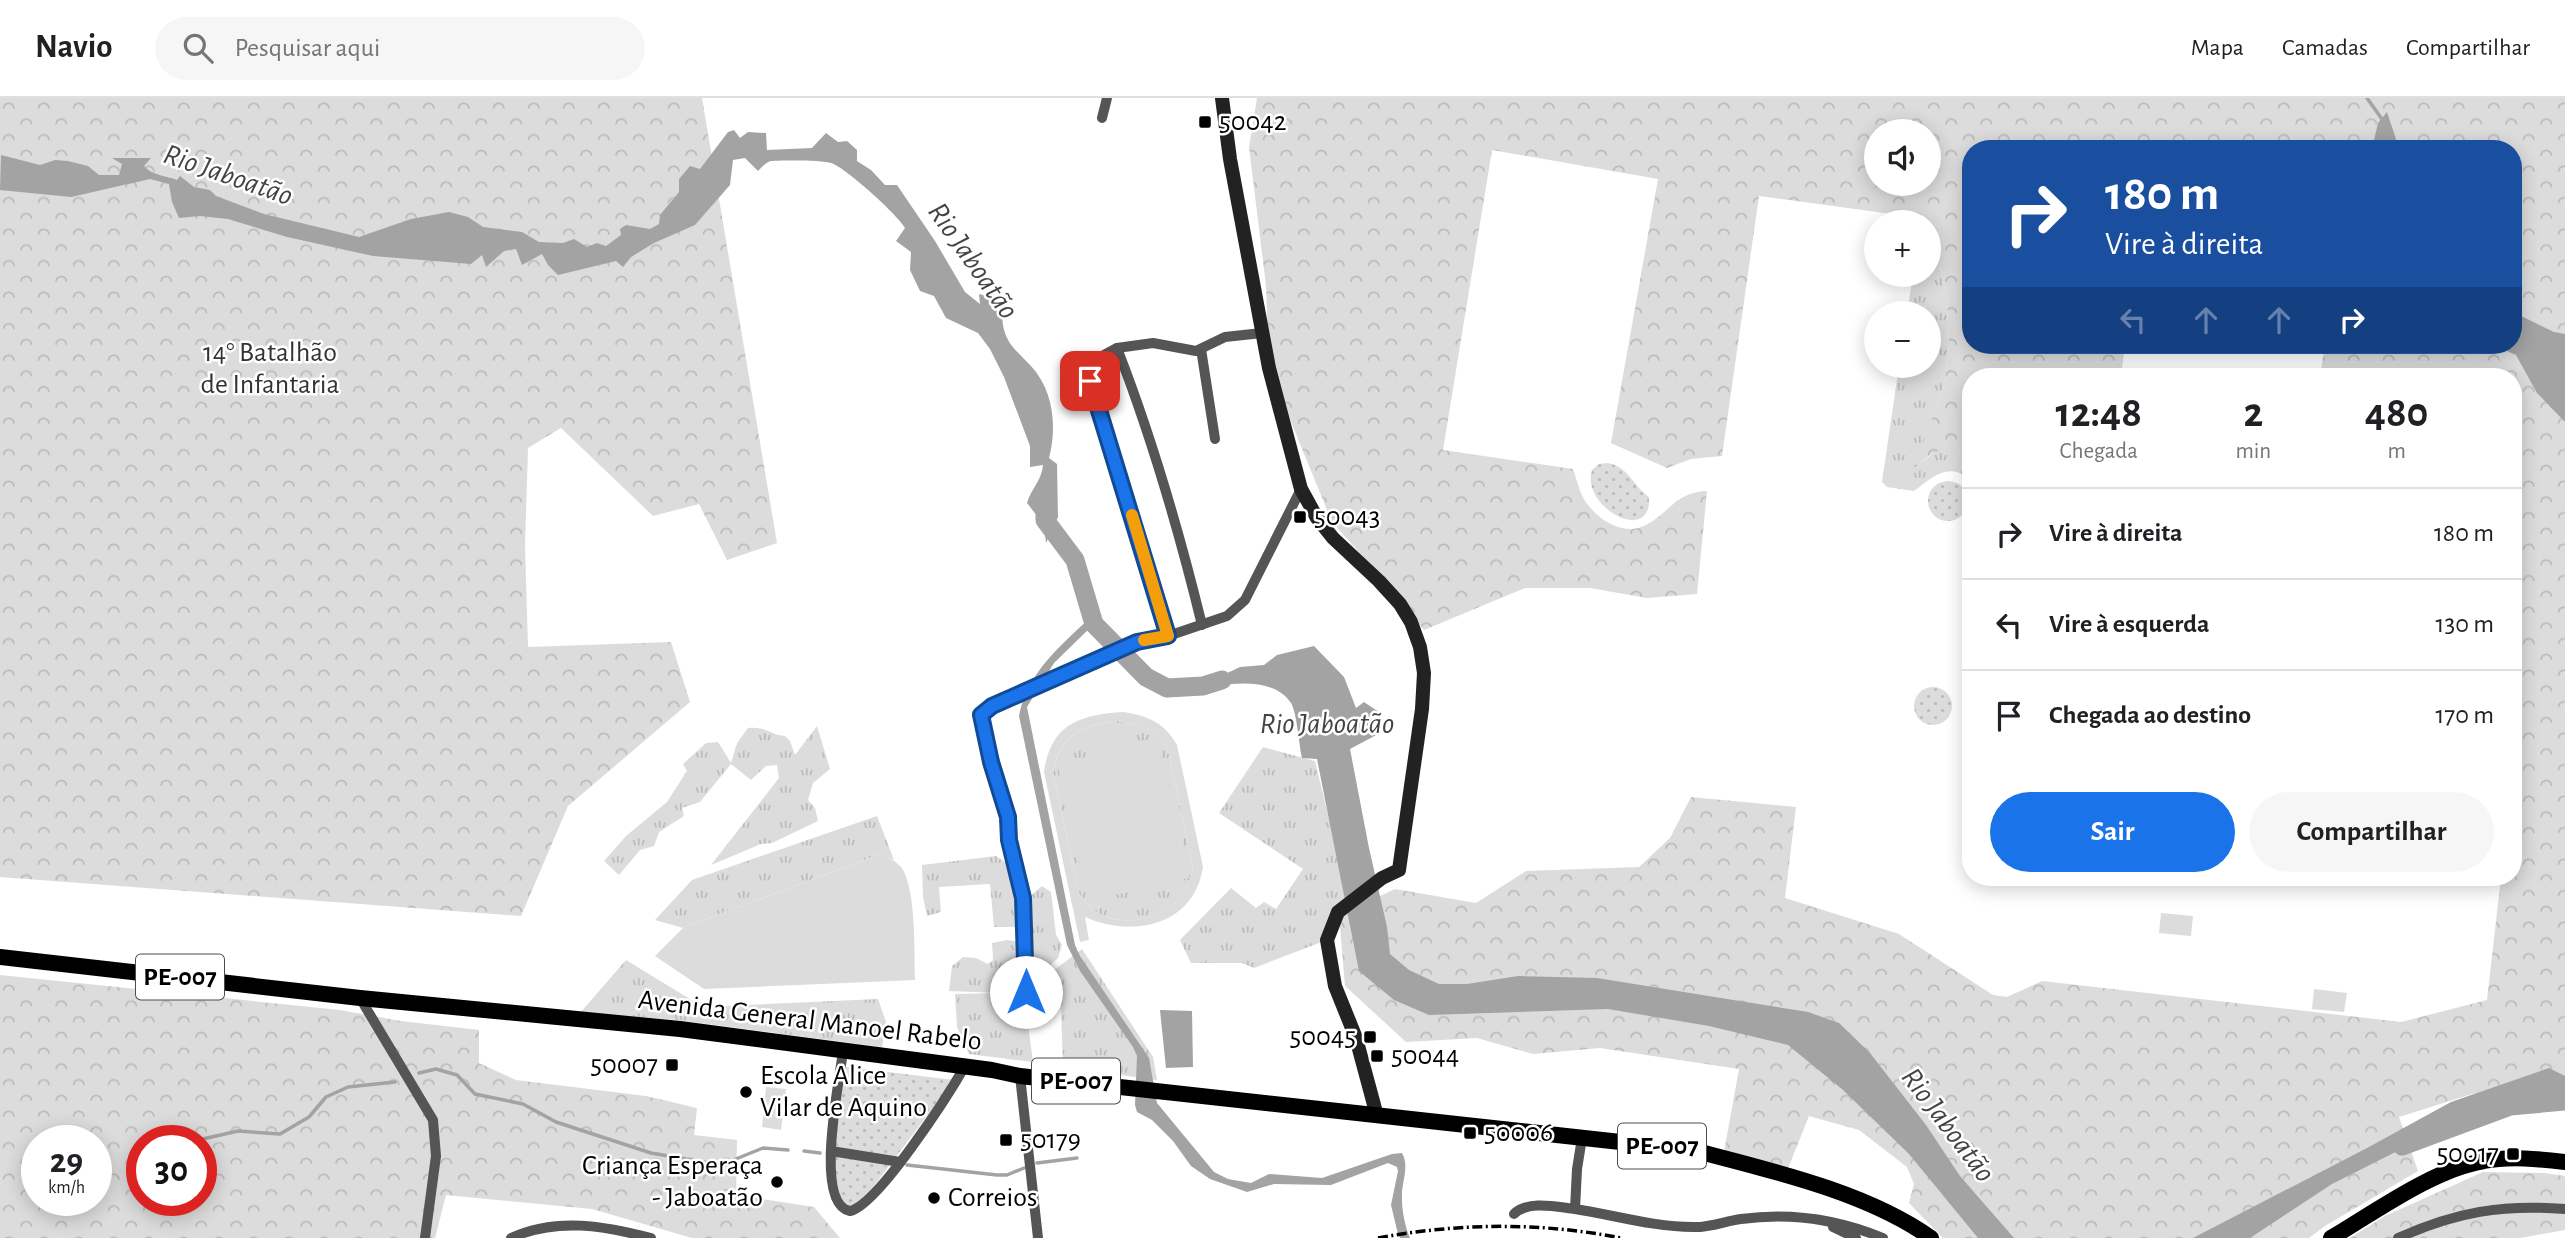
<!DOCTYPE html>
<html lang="pt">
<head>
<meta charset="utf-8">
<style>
	:root { --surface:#fff; --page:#f6f6f6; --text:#202124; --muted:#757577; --line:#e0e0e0; --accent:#1a73e8 }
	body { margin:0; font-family:"Alegreya Sans",sans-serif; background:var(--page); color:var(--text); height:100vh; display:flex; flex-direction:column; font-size:26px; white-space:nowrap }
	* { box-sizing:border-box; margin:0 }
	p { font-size:23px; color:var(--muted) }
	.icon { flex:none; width:38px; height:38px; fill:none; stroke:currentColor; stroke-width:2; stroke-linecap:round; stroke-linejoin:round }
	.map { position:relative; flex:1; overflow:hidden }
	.sheet { position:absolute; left:1962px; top:270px; width:560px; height:518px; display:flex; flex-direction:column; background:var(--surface); border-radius:28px; box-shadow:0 4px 18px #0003 }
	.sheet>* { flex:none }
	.top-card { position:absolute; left:1962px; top:42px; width:560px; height:214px; border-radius:28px; box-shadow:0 4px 18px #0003; background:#1a4fa0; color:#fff; overflow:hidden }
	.controls { position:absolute; left:1864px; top:21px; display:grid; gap:14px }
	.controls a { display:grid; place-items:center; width:77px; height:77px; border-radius:50%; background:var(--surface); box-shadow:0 4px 18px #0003; font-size:35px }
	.speed { position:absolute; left:21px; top:1027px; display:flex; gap:14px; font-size:35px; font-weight:700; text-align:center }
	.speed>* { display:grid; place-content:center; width:91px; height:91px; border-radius:50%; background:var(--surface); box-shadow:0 4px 18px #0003; line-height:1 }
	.speed small { font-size:18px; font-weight:400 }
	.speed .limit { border:10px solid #d22; background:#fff; color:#111 }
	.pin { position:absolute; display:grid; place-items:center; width:60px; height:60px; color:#fff; margin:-30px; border-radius:14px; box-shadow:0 4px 10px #0006 }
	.me { position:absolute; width:77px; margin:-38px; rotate:0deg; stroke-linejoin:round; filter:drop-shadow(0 0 5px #0008) }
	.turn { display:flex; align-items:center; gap:24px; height:147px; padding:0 28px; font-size:32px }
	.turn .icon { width:91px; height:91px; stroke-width:2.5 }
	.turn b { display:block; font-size:49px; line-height:60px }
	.lanes { display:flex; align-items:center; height:66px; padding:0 28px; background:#0003; justify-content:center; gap:35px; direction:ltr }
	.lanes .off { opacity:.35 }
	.eta { display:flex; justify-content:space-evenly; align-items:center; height:119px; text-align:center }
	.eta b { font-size:42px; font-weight:700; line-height:49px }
	.cta { display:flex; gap:14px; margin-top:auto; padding:14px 28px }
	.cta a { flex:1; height:80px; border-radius:42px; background:var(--accent); color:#fff; font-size:28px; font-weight:700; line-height:80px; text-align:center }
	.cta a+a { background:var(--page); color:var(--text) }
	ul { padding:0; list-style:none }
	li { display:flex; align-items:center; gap:21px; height:91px; padding:0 28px; border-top:2px solid var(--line) }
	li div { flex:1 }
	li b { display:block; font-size:26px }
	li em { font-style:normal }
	header { display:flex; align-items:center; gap:42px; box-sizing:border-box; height:98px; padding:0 35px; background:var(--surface); border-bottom:2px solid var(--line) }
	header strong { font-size:33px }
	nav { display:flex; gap:38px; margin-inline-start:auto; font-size:24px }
	.search { width:490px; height:63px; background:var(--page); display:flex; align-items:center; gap:18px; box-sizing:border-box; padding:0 24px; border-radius:38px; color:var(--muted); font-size:26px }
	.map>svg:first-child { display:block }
	.grass { fill:url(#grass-tufts) }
	.forest { fill:url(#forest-crowns); fill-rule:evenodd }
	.park { fill:url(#park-dots) }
	.pitch { fill:#dcdcdc; fill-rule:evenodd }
	.water { fill:#a3a3a3 }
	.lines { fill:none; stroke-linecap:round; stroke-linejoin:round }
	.stream { stroke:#a3a3a3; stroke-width:3.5 }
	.river { stroke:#a3a3a3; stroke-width:19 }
	.street { stroke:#555; stroke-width:10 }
	.secondary { stroke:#222; stroke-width:14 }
	.primary { stroke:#000; stroke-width:16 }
	.rail { stroke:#000; stroke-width:3.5; stroke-dasharray:10 3.5 2 3.5; stroke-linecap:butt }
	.route-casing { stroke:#114b97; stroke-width:18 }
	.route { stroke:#1a73e8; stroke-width:12 }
	.slow { stroke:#f59e0b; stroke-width:12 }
	.poi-dot { fill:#000; stroke:#fff; stroke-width:2.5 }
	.labels { text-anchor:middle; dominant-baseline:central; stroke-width:5; stroke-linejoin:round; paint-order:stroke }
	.shield { fill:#fff; stroke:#4c4c4c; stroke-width:2 }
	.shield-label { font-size:26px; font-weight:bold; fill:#000 }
	.poi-label { font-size:28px; fill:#000; stroke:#fff; text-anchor:start }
	.park-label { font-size:28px; fill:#333; stroke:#fff }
	.street-label { font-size:28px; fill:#000; stroke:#fff }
	.water-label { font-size:30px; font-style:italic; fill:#444; stroke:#fff }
</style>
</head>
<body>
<header>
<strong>Navio</strong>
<div class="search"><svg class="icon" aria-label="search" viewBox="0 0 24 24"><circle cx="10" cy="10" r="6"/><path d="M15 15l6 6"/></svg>Pesquisar aqui</div>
<nav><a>Mapa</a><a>Camadas</a><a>Compartilhar</a></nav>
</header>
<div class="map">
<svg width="2565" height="1140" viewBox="0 0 2565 1140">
	<defs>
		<pattern id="grass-tufts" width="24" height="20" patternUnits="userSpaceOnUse" patternTransform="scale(1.75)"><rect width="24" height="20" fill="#dcdcdc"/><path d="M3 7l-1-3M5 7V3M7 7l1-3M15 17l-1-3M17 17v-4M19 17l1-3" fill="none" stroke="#bbb"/></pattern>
		<pattern id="forest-crowns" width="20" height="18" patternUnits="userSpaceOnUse" patternTransform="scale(1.75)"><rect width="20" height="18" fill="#dcdcdc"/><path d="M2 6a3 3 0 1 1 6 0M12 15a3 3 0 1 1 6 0" fill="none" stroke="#bbb"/></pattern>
		<pattern id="park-dots" width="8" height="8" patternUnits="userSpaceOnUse" patternTransform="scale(1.75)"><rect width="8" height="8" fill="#dcdcdc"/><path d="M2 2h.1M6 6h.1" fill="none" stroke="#bbb" stroke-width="1.8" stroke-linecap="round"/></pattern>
	</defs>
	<rect width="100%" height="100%" fill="#fff"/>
	<!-- grass -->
	<g class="grass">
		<path d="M1922,120L1940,129L1939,164L1947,201L1949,246L1945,286L1914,370C1938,354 1938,344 1970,353V382C1949,363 1933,379 1914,393L1887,389L1882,384L1899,268H1928V215H1907L1913,177H1928V124H1921Z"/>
		<path d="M1117,623C1139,626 1154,629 1167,648L1193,768C1190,810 1138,835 1100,816C1092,812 1086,805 1080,798L1053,676C1058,638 1082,626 1117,623Z"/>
		<path d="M817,628L830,671L813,685L808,702L815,710L818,723L772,745L761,746L711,767L779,680L777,667L766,668L751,682L731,666L700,704L682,710L684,718L659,734L654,748L640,752L619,777L604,763L626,738L667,704L687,673L683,666L706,645L718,644L731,665L737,645L748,630C767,628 769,637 785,638L790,643L795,657Z"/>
		<polygon points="1263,649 1315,663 1345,787 1344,809 1327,842 1254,870 1242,865 1191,865 1180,842 1231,790 1256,810 1264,804 1276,811 1303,771 1219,715"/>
		<polygon points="877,718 894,762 880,756 683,830 655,822 692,782"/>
		<polygon points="996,758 1009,767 1018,829 994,829 990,786 939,789 941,814 927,818 923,799 922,767"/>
		<path d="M1042,788L1051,794L1056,837L1062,847L1058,860L1046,871H1033L1031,865L1030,880C1022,886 1013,883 1004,879L1005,884L1024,895L1082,851L1153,959L1157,982L1063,969L1061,909L1058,891L1024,896L1033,964L969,956L957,929L955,896L999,895L949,893L952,868L963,859L976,860L988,866L993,862L992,845L1007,842L1021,844L1030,860L1028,847L1027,801Z"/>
		<polygon points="626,862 703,909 878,901 886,924 882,949 676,922 580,915"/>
	</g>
	<!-- forest -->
	<g class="forest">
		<polygon points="0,0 702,0 777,445 727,462 699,406 653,418 561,330 528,350 525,449 528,549 671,544 690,604 568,708 521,818 0,779"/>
		<path d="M1257,0H2565V981L2472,996L2399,1019L2418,1073L2325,1128L2309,1140H1943L1909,1105L1914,1086L1907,1069L1859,1032L1809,1018L1787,1073L1724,1054L1739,971L1600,950L1533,956L1477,940L1406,944L1345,888L1339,817L1395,791L1476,805L1526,773L1639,769L1670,740L1691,699L1796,709L1785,800L1899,836L1993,897L2007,899L2042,883L2401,924L2487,902L2501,779H2513V278H2320L2325,247H2513V51H1970V247H2125L2121,278H1970V353C1942,345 1935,353 1913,371L1945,286L1949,246L1947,201L1939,164L1940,129L1921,120L1759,98L1722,358L1691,361L1667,370L1611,345L1658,81L1492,52L1443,352L1573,371C1577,382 1580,398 1588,407C1601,424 1625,438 1646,427C1669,415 1676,394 1707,393L1697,496L1647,500L1590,490H1525L1424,532L1384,482L1332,424L1269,270L1266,188L1249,49ZM1876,33H1928V86H1876Z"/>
		<path d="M0,877L340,912L401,923L479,932V965L516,982L646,998L697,1010L694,1037L737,1042L736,1097L814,1109L840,1140H692L592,1111L446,1097L435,1140H0ZM37,1043H96V1102H37ZM142,1043H201V1102H142Z"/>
		<polygon points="2483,1074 2544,1075 2565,1078 2565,1132 2520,1140 2350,1140 2385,1118"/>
	</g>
	<!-- park -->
	<g class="park">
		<path d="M1608,365C1630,370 1631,386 1649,399C1652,448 1580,409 1592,372L1599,366Z"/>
		<circle cx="1948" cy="403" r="20"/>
		<circle cx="1933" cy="608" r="19"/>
		<polygon points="839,968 954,982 858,1109 843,1111 830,1053"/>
	</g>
	<!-- pitch -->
	<g class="pitch">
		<path d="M1123,614C1148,618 1164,624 1177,647L1203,769C1194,828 1133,840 1085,819L1089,842L1080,844L1044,674C1051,626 1079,617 1123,614ZM1117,623C1139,626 1154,629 1167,648L1193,768C1190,810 1138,835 1100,816C1092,812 1086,805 1080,798L1053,676C1058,638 1082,626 1117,623Z"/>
		<polygon points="1125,625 1131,649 1159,642 1190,780 1088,803 1057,665 1087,659 1081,635"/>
		<path d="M880,756C890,760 901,765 905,776C916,803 914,852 915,882L704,891L655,858L683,830Z"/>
		<polygon points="2161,815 2193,818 2191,838 2159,835"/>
		<polygon points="2314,891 2347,895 2344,914 2312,911"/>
		<polygon points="766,989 786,991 781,1032 762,1029"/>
	</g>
	<!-- water -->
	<g class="water">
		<polygon points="2387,14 2396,41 2391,51 2372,51 2378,25"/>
		<path d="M734,32L740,40L748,34L766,35L767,52L812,50L826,35L838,44L847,43L857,52V63L871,72L885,87H897L935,143L965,194L980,206L979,196L987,198L992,211L1002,213C1002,243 1013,249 1031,268C1054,293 1057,330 1049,360L1057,366L1058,419L1046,445L1044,427L1027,405C1031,391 1042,382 1043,367L1030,369V348L1004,279L990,251L978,235L946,220L934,198L920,193L910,172L911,154L896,143L905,130C899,118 845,69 831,65C825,62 779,62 771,63C766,64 761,70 758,73L745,60L733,62L730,87L695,127L654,145L631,159L623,169L616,163L558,177L548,167L542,156L522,167L516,151L504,153L486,169L482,157L471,166L373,158L287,139L228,121L200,118L179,120L172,104L169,86L150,81L71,99L0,92L1,57L40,67L55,62L68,63L88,68L99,77H119L122,66L112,60H151L144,68C151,77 167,78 177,82L180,78L194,89L210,92L216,98L264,116L359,139L411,121L449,114L468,119L483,129L522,134L539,144L563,145L574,141L587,149L597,145L606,148L621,137L620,131L626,127L650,131L659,126L660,117L679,94V81L690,68L700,71L728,34Z"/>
		<polygon points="2513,214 2554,234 2565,236 2565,324 2537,295 2516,257 2493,247 2513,247"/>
		<path d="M1091,519L1094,526L1054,565L1027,609L1075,847L1080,858L1149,960L1157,1005L1214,1074L1228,1081L1251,1085L1269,1076L1322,1080L1392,1056L1402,1055C1410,1069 1401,1085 1402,1100C1402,1114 1405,1128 1410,1140H1400L1398,1136L1391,1107L1398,1073L1397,1069L1388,1065L1331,1087L1274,1086L1247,1094L1210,1081L1191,1068L1173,1043L1152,1022L1137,1014L1135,1007L1137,958L1133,949L1080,873L1067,847L1019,618C1027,575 1060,548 1091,519Z"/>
		<path d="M1314,548L1344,579L1356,610L1364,604L1382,616L1380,635L1350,651L1369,750L1387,829L1390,856L1409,872L1439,886H1467L1518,878L1597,880L1808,914L1839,925L1870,955L1926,1027L1960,1078L2014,1140H1978L1909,1056L1843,992L1788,947L1709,928L1608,911L1429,917L1394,902L1359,873L1317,661L1302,660C1299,647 1297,615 1291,605C1271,576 1226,587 1196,590L1240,569L1264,567L1277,557Z"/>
		<polygon points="1160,912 1192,913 1193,969 1166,970"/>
		<polygon points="2549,970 2565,978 2565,1007 2481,1011 2332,1086 2250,1140 2193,1140 2367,1050 2451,1004"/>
	</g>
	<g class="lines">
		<!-- stream -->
		<g class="stream">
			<polyline points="2367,0 2384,24"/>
			<polyline points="419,975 436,971 457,977 475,996 523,1006 556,1024 651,1055 721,1067 763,1050 788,1052"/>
			<polyline points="194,1043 238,1033 280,1036 309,1019 326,999 348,989 395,984"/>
			<polyline points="804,1053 820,1055"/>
			<polyline points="1037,1065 1077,1060"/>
			<polyline points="907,1067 997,1077 1007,1077 1024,1070"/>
		</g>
		<!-- river -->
		<g class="river">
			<polyline points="1045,408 1045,422 1075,462 1094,526 1146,579 1167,590 1203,588 1222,582"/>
			<polyline points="2402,1048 2510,1008 2565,1003"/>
		</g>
		<!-- street -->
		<g class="street">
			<polyline points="1102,20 1107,0"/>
			<polyline points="1117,250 1153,245 1196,253 1225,239 1262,235"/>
			<polyline points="1201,251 1215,341"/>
			<path d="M1168,538L1090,283L1089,276L1093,263L1117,250C1152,340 1179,433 1202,527"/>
			<polyline points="1025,894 1023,800 1009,742 1008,718 991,664 981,617 992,608 1137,544 1168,538 1227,518 1245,502 1301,391"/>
			<polyline points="360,900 433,1022 436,1058 425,1140"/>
			<path d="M843,953C840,981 813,1106 850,1113C878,1107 949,996 965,968"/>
			<polyline points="1020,978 1038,1140"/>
			<polyline points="831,1053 900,1064"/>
			<path d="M1575,1111C1614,1117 1654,1129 1693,1129C1709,1130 1725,1123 1741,1121C1791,1114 1837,1121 1883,1140"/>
			<path d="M1514,1116C1528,1102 1557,1109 1575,1111L1577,1071L1582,1040"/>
			<polyline points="1833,1129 1856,1140"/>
			<path d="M511,1140C557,1119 605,1128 651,1140"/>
			<path d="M2398,1140C2456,1114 2502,1106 2565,1111"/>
		</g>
		<!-- secondary -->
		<polyline class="secondary" points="1222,0 1230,61 1269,270 1301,391 1317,420 1333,440 1379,483 1400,506 1411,524 1420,549 1424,575 1422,611 1399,772 1382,780 1338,814 1327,842 1335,888 1356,940 1377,1018"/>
		<!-- primary -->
		<g class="primary">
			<path d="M0,859L360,900L680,931L992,972L1020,978L1693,1052C1769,1072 1867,1094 1931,1140"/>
			<path d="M2331,1140C2375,1114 2434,1071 2484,1063C2510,1058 2539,1061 2565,1064"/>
		</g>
		<!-- rail -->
		<path class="rail" d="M1378,1140C1459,1125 1540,1124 1621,1140"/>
	</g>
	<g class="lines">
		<!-- route casing -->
		<g class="route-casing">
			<polyline id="route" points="1026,894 1023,800 1009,742 1008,719 991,664 981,617 992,608 1137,544 1168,538 1090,283"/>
		</g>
		<!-- route -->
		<use href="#route" class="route"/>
		<!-- slow -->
		<polyline class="slow" points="1132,417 1168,538 1144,542"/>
	</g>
	<!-- markers -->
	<g class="poi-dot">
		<rect x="1198" y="17" width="14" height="14" rx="3.5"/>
		<rect x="1293" y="412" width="14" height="14" rx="3.5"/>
		<rect x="1363" y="932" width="14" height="14" rx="3.5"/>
		<rect x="1370" y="951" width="14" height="14" rx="3.5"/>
		<rect x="665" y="960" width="14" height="14" rx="3.5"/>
		<circle cx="746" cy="994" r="7"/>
		<rect x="1463" y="1028" width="14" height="14" rx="3.5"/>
		<rect x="999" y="1035" width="14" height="14" rx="3.5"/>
		<rect x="2506" y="1049" width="14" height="14" rx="3.5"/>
		<circle cx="777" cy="1084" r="7"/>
		<circle cx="934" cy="1100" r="7"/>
	</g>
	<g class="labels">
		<!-- shield labels -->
		<g class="shield">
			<rect x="136" y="856.5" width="88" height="45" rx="5"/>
			<rect x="1032" y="960.5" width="88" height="45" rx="5"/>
			<rect x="1618" y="1025.5" width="88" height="45" rx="5"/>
		</g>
		<g class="shield-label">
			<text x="180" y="879">PE-007</text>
			<text x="1076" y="983">PE-007</text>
			<text x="1662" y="1048">PE-007</text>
		</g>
		<!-- poi labels -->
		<g class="poi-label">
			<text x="1219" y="24">50042</text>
			<text x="1314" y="419">50043</text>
			<text x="1356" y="939" text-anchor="end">50045</text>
			<text x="1391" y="958">50044</text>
			<text x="658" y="967" text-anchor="end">50007</text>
			<text x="760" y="978">Escola Alice<tspan x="760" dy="32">Vilar de Aquino</tspan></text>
			<text x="1484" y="1035">50006</text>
			<text x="1020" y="1042">50179</text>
			<text x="2499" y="1056" text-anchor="end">50017</text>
			<text x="763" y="1068" text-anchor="end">Criança Esperaça<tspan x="763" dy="32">- Jaboatão</tspan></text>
			<text x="948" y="1100">Correios</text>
		</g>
		<!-- park labels -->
		<g class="park-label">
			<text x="270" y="255">14° Batalhão<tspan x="270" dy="32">de Infantaria</tspan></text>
		</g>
		<!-- street labels -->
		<g class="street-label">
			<text transform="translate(810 923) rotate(7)">Avenida General Manoel Rabelo</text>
		</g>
		<!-- water labels -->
		<g class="water-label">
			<text transform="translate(228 77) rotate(19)">Rio Jaboatão</text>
			<text transform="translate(973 163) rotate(55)">Rio Jaboatão</text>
			<text x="1327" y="626">Rio Jaboatão</text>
			<text transform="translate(1948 1027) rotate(53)">Rio Jaboatão</text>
		</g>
	</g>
</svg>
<div class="controls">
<a><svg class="icon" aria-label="sound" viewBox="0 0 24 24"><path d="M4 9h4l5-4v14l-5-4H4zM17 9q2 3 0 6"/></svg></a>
<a>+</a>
<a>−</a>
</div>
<div class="speed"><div>29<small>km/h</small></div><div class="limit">30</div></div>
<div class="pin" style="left:1090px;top:283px;background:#d93025"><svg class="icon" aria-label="arrive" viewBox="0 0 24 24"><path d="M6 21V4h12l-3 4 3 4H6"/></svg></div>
<svg class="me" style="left:1026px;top:894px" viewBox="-20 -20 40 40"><circle r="19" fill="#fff"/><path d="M0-13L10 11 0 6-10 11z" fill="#1a73e8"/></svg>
<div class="top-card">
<div class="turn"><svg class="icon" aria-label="right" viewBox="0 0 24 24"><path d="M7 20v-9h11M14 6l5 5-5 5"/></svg><div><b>180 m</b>Vire à direita</div></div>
<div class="lanes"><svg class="icon off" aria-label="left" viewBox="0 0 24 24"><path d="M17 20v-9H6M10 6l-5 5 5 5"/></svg><svg class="icon off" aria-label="ahead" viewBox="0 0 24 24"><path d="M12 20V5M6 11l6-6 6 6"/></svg><svg class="icon off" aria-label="ahead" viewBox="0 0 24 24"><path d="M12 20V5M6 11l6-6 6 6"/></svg><svg class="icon" aria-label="right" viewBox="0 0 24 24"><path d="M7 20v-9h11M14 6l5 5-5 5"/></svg></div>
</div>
<section class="sheet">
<div class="eta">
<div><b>12:48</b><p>Chegada</p></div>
<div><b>2</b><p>min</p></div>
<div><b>480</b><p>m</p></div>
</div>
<ul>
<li><svg class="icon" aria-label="right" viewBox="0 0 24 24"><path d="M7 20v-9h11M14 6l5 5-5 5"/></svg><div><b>Vire à direita</b></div><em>180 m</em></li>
<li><svg class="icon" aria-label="left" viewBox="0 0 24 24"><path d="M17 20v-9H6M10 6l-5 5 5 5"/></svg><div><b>Vire à esquerda</b></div><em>130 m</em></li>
<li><svg class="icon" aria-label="arrive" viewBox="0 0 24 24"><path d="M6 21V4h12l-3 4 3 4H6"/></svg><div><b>Chegada ao destino</b></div><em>170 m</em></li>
</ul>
<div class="cta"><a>Sair</a><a>Compartilhar</a></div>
</section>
</div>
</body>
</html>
